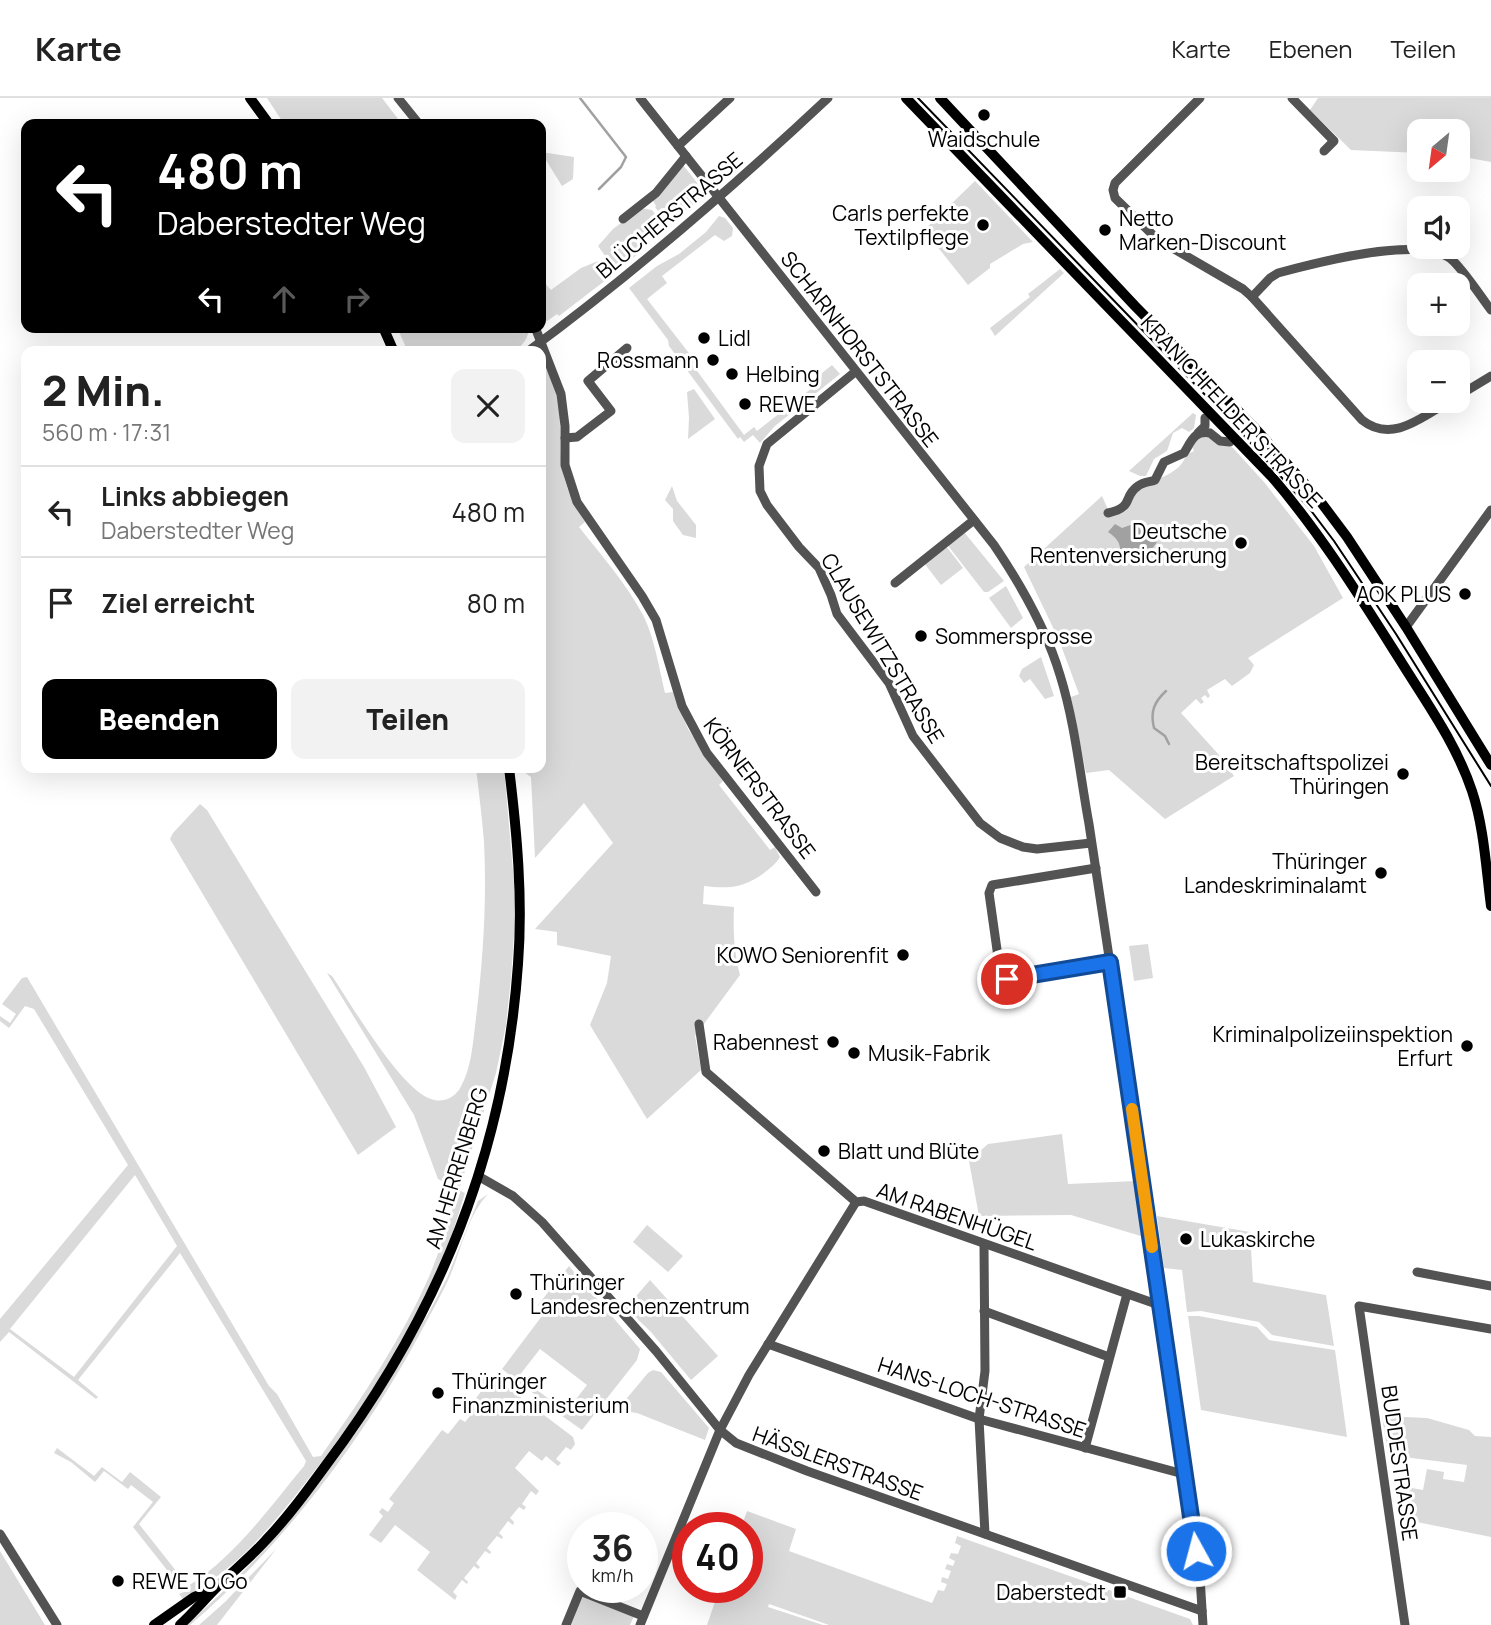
<!DOCTYPE html>
<html lang="de">
<head>
<meta charset="utf-8">
<style>
	:root { --surface:#fff; --page:#f2f2f2; --text:#222; --muted:#767676; --line:#e0e0e0; --accent:#000 }
	body { margin:0; font-family:Manrope,sans-serif; background:var(--page); color:var(--text); height:100vh; display:flex; flex-direction:column; font-size:26px; white-space:nowrap }
	* { box-sizing:border-box; margin:0 }
	p { font-size:23px; color:var(--muted) }
	.icon { flex:none; width:38px; height:38px; fill:none; stroke:currentColor; stroke-width:2; stroke-linecap:round; stroke-linejoin:round }
	.map { position:relative; flex:1; overflow:hidden }
	.side { position:absolute; left:21px; top:248px; width:525px; height:427px; display:flex; flex-direction:column; background:var(--surface); border-radius:14px; box-shadow:0 7px 28px #0002 }
	.side>* { flex:none }
	.hud { position:absolute; left:21px; top:21px; width:525px; height:214px; border-radius:14px; box-shadow:0 7px 28px #0002; background:#000; color:#fff; overflow:hidden }
	.needle { width:46px; rotate:209deg }
	.tools { position:absolute; left:1407px; top:21px; display:grid; gap:14px }
	.tools a { display:grid; place-items:center; width:63px; height:63px; border-radius:14px; background:var(--surface); box-shadow:0 7px 28px #0002; font-size:35px }
	.speed { position:absolute; left:567px; top:1414px; display:flex; gap:14px; font-size:35px; font-weight:700; text-align:center }
	.speed>* { display:grid; place-content:center; width:91px; height:91px; border-radius:50%; background:var(--surface); box-shadow:0 7px 28px #0002; line-height:1 }
	.speed small { font-size:18px; font-weight:400 }
	.speed .limit { border:10px solid #d22; background:#fff; color:#111 }
	.pin { position:absolute; display:grid; place-items:center; width:60px; height:60px; color:#fff; margin:-30px; border:4px solid #fff; border-radius:50%; box-shadow:0 2px 7px #0007 }
	.me { position:absolute; width:77px; margin:-38px; rotate:353deg; stroke-linejoin:round; filter:drop-shadow(0 0 5px #0008) }
	.turn { display:flex; align-items:center; gap:24px; height:147px; padding:0 21px; font-size:32px }
	.turn .icon { width:91px; height:91px; stroke-width:2.5 }
	.turn b { display:block; font-size:49px; line-height:60px }
	.lanes { display:flex; align-items:center; height:66px; padding:0 21px; background:#0003; justify-content:center; gap:35px; direction:ltr }
	.lanes .off { opacity:.35 }
	.round { display:grid; place-items:center; flex:none; width:74px; height:74px; border-radius:14px; background:var(--page) }
	.head { display:flex; align-items:center; justify-content:space-between; height:119px; padding:0 21px }
	h1 { font-size:42px; font-weight:800; line-height:52px }
	.button { display:flex; gap:14px; margin-top:auto; padding:14px 21px }
	.button a { flex:1; height:80px; border-radius:14px; background:var(--accent); color:#fff; font-size:28px; font-weight:800; line-height:80px; text-align:center }
	.button a+a { background:var(--page); color:var(--text) }
	ul { padding:0; list-style:none }
	li { display:flex; align-items:center; gap:21px; height:91px; padding:0 21px; border-top:2px solid var(--line) }
	li div { flex:1 }
	li b { display:block; font-size:26px }
	li em { font-style:normal }
	header { display:flex; align-items:center; gap:42px; box-sizing:border-box; height:98px; padding:0 35px; background:var(--surface); border-bottom:2px solid var(--line) }
	header strong { font-size:33px }
	nav { display:flex; gap:38px; margin-inline-start:auto; font-size:24px }
	.map>svg:first-child { display:block }
	.green { fill:#dadada; fill-rule:evenodd }
	.water { fill:#a1a1a1 }
	.lines { fill:none; stroke-linecap:round; stroke-linejoin:round }
	.stream { stroke:#a1a1a1; stroke-width:2.5 }
	.minor { stroke:#535353; stroke-width:9 }
	.major { stroke:#000; stroke-width:10 }
	.tram { stroke:#000; stroke-width:2 }
	.route-casing { stroke:#114b97; stroke-width:18 }
	.route { stroke:#1a73e8; stroke-width:12 }
	.slow { stroke:#f59e0b; stroke-width:12 }
	.poi-dot { fill:#000; stroke:#fff; stroke-width:2.5 }
	.labels { text-anchor:middle; dominant-baseline:central; stroke-width:6; stroke-linejoin:round; paint-order:stroke }
	.poi-label { font-size:21px; fill:#000; stroke:#fff; text-anchor:start }
	.street-label { font-size:21px; fill:#000; stroke:#fff }
</style>
</head>
<body>
<header>
<strong>Karte</strong>
<nav><a>Karte</a><a>Ebenen</a><a>Teilen</a></nav>
</header>
<div class="map">
<svg width="1491" height="1527" viewBox="0 0 1491 1527">
	<rect width="100%" height="100%" fill="#fff"/>
	<!-- green -->
	<g class="green">
		<polygon points="267,0 382,0 402,26 284,26"/>
		<polygon points="1318,0 1491,0 1491,64 1458,58 1458,33 1419,33 1419,55 1351,52 1310,12"/>
		<polygon points="541,54 574,59 573,81 562,88"/>
		<polygon points="683,67 702,91 702,98 690,109 666,124 655,109 656,108 652,101"/>
		<polygon points="975,83 1033,144 1023,146 990,166 990,170 968,187 924,132"/>
		<polygon points="641,110 652,112 663,126 646,141 638,156 616,173 598,148 613,131"/>
		<polygon points="719,118 725,120 733,130 732,138 724,143 715,137 662,178 667,185 647,201 695,263 692,266 744,337 754,329 757,333 821,283 822,275 832,267 840,276 775,328 760,345 753,337 744,344 740,339 738,341 669,248 668,242 629,190 657,168 679,156 706,134"/>
		<polygon points="598,163 611,178 559,218 557,216 547,223 541,221 541,181 551,192 581,170"/>
		<polygon points="1060,171 1064,175 995,238 990,230 1030,199 1028,196"/>
		<path d="M397,229H529C529,240 522,248 514,254H408Z"/>
		<path d="M541,265C567,293 557,335 562,369C565,389 574,406 585,424L579,429C601,457 626,485 643,517C655,541 659,570 665,595L673,594L688,631L723,683L719,687L770,752L775,749L780,759C776,766 770,770 764,775C744,790 728,791 704,788L703,806L734,809C733,833 734,854 740,877L695,938L701,972L647,1021L590,927L607,885L611,858L557,847V834L535,831L613,745L584,705L535,760L531,679L524,674L523,670H541Z"/>
		<polygon points="694,291 715,321 688,341 689,320 687,294"/>
		<polygon points="1193,315 1196,317 1194,330 1189,334 1182,330 1173,335 1167,353 1154,361 1146,378 1140,378 1129,373"/>
		<path d="M1204,335L1233,350L1264,384L1314,448L1343,500L1248,560L1254,567L1250,575L1232,588L1225,581L1207,592L1210,598L1208,600L1205,597L1201,600L1204,604L1201,606L1196,601L1181,615L1220,658L1234,678L1165,721L1109,672L1086,675L1071,599L1079,596L1059,542L1024,469L1102,398L1110,416L1126,413C1130,407 1131,398 1137,393C1152,380 1180,378 1186,357L1194,353L1191,347Z"/>
		<polygon points="672,388 677,403 696,427 696,440 683,437 673,423 673,411 665,402"/>
		<polygon points="964,434 1004,483 988,494 984,494 949,449 948,447"/>
		<polygon points="946,448 963,470 941,487 924,465"/>
		<polygon points="1006,488 1023,520 1011,530 989,500"/>
		<polygon points="1041,559 1054,598 1045,601 1030,581 1024,585 1019,578 1022,571"/>
		<path d="M476,670H504L514,785V837L511,880L506,927L496,975L459,1092L465,1095C457,1120 450,1146 439,1171C404,1247 358,1319 306,1384C284,1412 262,1440 235,1464C219,1478 201,1489 183,1501L179,1496L184,1494L182,1491L133,1429L153,1404L131,1387L128,1391L104,1373L95,1384L71,1364L54,1355L57,1350L94,1378L102,1369L122,1384L130,1374L161,1399L139,1426L188,1488C235,1459 269,1410 304,1368L306,1363L180,1155L78,1282L98,1299L96,1301L9,1234L0,1244V1221L128,1067L34,911L25,908L9,930L0,923V918L10,925L16,916L2,906L22,880L27,879L269,1288L277,1296L313,1359L321,1358C362,1300 403,1239 431,1174C442,1147 450,1120 458,1093L438,1081L414,1017L327,875L332,878C351,906 401,992 431,1001C442,1005 452,1001 459,992C472,971 473,943 476,920C483,862 487,803 484,744C482,720 479,695 476,670ZM135,1077L177,1148L74,1279L10,1231Z"/>
		<polygon points="200,706 207,712 364,969 396,1029 358,1057 170,741 173,735"/>
		<polygon points="1148,846 1153,880 1134,883 1129,848"/>
		<polygon points="1062,1036 1068,1086 1136,1083 1144,1139 1071,1117 979,1118 969,1063 988,1046"/>
		<path d="M488,1096C468,1117 461,1152 450,1178C442,1196 432,1213 423,1230C365,1339 284,1447 190,1527H187L230,1487L266,1450L359,1330L428,1216L447,1180L478,1103Z"/>
		<polygon points="1157,1118 1250,1134 1253,1184 1326,1197 1334,1248 1272,1237 1259,1224 1201,1213 1187,1214 1182,1172 1164,1170"/>
		<polygon points="647,1127 683,1158 668,1174 633,1144"/>
		<polygon points="569,1168 640,1251 637,1262 582,1332 555,1313 559,1309 566,1314 587,1287 540,1251 519,1278 554,1305 551,1309 502,1271 545,1214 538,1207 560,1179 568,1186 572,1181 565,1173"/>
		<polygon points="650,1182 718,1258 691,1282 651,1234 626,1210"/>
		<polygon points="1188,1218 1199,1218 1257,1229 1269,1242 1335,1252 1347,1339 1201,1312"/>
		<polygon points="653,1272 661,1274 709,1330 705,1342 637,1315 617,1312 648,1275"/>
		<polygon points="490,1276 573,1339 575,1346 571,1352 566,1349 556,1361 561,1365 558,1368 546,1358 542,1363 529,1353 515,1370 539,1393 536,1397 531,1393 522,1406 526,1409 524,1412 519,1409 510,1420 514,1424 513,1427 508,1423 499,1435 503,1439 502,1441 497,1438 487,1450 491,1454 490,1456 485,1453 476,1465 480,1469 478,1471 474,1468 464,1480 468,1484 467,1486 462,1482 453,1494 457,1498 455,1502 417,1472 430,1454 395,1427 381,1445 369,1437 383,1418 379,1414 382,1410 388,1414 394,1405 389,1401 442,1332 448,1336 460,1321 465,1324 470,1318 460,1310 468,1299 474,1303 485,1288 480,1283 485,1278"/>
		<polygon points="1382,1318 1427,1320 1469,1332 1475,1338 1491,1339 1491,1439 1402,1421 1395,1387 1423,1392 1427,1371 1444,1374 1443,1381 1464,1384 1467,1367 1388,1357"/>
		<polygon points="747,1413 796,1431 789,1453 932,1505 938,1492 944,1493 947,1486 941,1484 942,1479 948,1481 951,1473 945,1471 947,1466 953,1468 955,1463 949,1460 951,1455 958,1456 961,1448 955,1445 957,1438 1112,1493 1112,1496 1119,1499 1120,1496 1190,1521 1193,1527 829,1527 769,1506 768,1509 823,1527 707,1527 720,1489 747,1489 747,1430 741,1430"/>
		<polygon points="277,1450 217,1527 199,1527 225,1504"/>
		<polygon points="0,1453 45,1527 0,1527"/>
		<polygon points="583,1498 634,1518 630,1527 571,1527"/>
	</g>
	<!-- water -->
	<path class="water" d="M1136,425L1143,436L1157,444L1152,451L1145,450L1140,454L1138,461L1129,463L1120,456C1121,445 1117,440 1108,434L1115,426L1122,430Z"/>
	<g class="lines">
		<!-- stream -->
		<g class="stream">
			<polyline points="580,0 626,59 621,69 599,91"/>
			<path d="M1166,593C1154,604 1150,614 1154,630L1165,638L1169,646"/>
		</g>
		<!-- minor -->
		<g class="minor">
			<polyline points="398,0 419,26"/>
			<path d="M640,0L994,447C1021,487 1046,530 1060,577C1075,625 1080,677 1089,726L1187,1377L1200,1479L1203,1527"/>
			<path d="M1200,0L1115,85L1113,92L1115,100L1157,141L1243,191L1252,199L1362,322C1392,346 1422,319 1450,303"/>
			<polyline points="1292,0 1334,43 1324,53"/>
			<polyline points="678,48 730,0"/>
			<polyline points="623,121 656,95 686,58"/>
			<path d="M1252,199L1270,180L1278,175C1315,165 1419,137 1451,161C1463,171 1481,199 1491,212"/>
			<polyline points="535,229 561,296 565,328 565,367 577,404 642,498 656,522 682,608 707,655 816,794"/>
			<path d="M527,254C633,176 732,90 828,0"/>
			<polyline points="855,274 767,346 759,368 760,393 767,407 799,449 819,470 831,497 837,516 889,585 913,638 980,725 1000,740 1023,749 1037,751 1091,745"/>
			<polyline points="1458,298 1491,278"/>
			<polyline points="1198,335 1205,328 1205,320"/>
			<polyline points="565,340 577,339 611,313 588,283 627,250"/>
			<path d="M1108,415C1135,409 1122,399 1138,388C1143,384 1150,384 1155,382L1164,364L1184,355C1191,344 1194,332 1210,335L1220,343L1230,344"/>
			<polyline points="895,485 974,422"/>
			<polyline points="1406,529 1491,412"/>
			<polyline points="1096,770 992,787 989,795 1000,873 1003,880 1007,881 1110,864"/>
			<polyline points="699,926 706,974 856,1104 864,1103 1159,1207"/>
			<polyline points="478,1078 513,1098 542,1124 656,1253 720,1332 736,1345 807,1373 1202,1513"/>
			<polyline points="984,1147 985,1273 979,1321 985,1436"/>
			<polyline points="1417,1174 1491,1188"/>
			<polyline points="984,1213 1109,1259"/>
			<polyline points="768,1246 979,1321 1187,1377"/>
			<polyline points="1085,1350 1127,1196"/>
			<polyline points="0,1436 57,1527"/>
			<polyline points="566,1527 580,1493 643,1518"/>
			<polyline points="640,1527 720,1332 749,1277 856,1104"/>
			<polyline points="1405,1527 1359,1208 1491,1231"/>
		</g>
		<!-- major -->
		<g class="major">
			<polyline points="250,0 269,26"/>
			<path d="M906,0L1272,379C1321,436 1360,499 1400,562C1426,604 1456,645 1472,693C1484,729 1486,770 1491,808"/>
			<polyline points="940,0 1135,208 1253,328 1317,399 1347,439 1406,529 1491,667"/>
			<polyline points="383,229 394,254"/>
			<polyline points="154,1527 194,1499 213,1491"/>
			<path d="M180,1527C193,1515 204,1502 217,1489C233,1473 251,1459 266,1442C288,1419 307,1393 326,1367C439,1217 505,1054 518,866C523,801 517,735 509,670"/>
		</g>
		<!-- tram -->
		<polyline class="tram" points="918,0 1241,334 1309,410 1334,443 1396,536 1491,688"/>
	</g>
	<g class="lines">
		<!-- route casing -->
		<g class="route-casing">
			<polyline id="route" points="1007,881 1110,864 1196,1453"/>
		</g>
		<!-- route -->
		<use href="#route" class="route"/>
		<!-- slow -->
		<polyline class="slow" points="1132,1011 1152,1149"/>
	</g>
	<!-- markers -->
	<g class="poi-dot">
		<circle cx="984" cy="17" r="7"/>
		<circle cx="983" cy="127" r="7"/>
		<circle cx="1105" cy="132" r="7"/>
		<circle cx="704" cy="240" r="7"/>
		<circle cx="713" cy="262" r="7"/>
		<circle cx="732" cy="276" r="7"/>
		<circle cx="745" cy="306" r="7"/>
		<circle cx="1241" cy="445" r="7"/>
		<circle cx="1465" cy="496" r="7"/>
		<circle cx="921" cy="538" r="7"/>
		<circle cx="1403" cy="676" r="7"/>
		<circle cx="1381" cy="775" r="7"/>
		<circle cx="903" cy="857" r="7"/>
		<circle cx="833" cy="944" r="7"/>
		<circle cx="1467" cy="948" r="7"/>
		<circle cx="854" cy="955" r="7"/>
		<circle cx="824" cy="1053" r="7"/>
		<circle cx="1186" cy="1141" r="7"/>
		<circle cx="516" cy="1196" r="7"/>
		<circle cx="438" cy="1295" r="7"/>
		<circle cx="118" cy="1483" r="7"/>
		<rect x="1113" y="1487" width="14" height="14" rx="3.5"/>
	</g>
	<g class="labels">
		<!-- poi labels -->
		<g class="poi-label">
			<text x="984" y="41" text-anchor="middle">Waidschule</text>
			<text x="969" y="115" text-anchor="end">Carls perfekte<tspan x="969" dy="24">Textilpflege</tspan></text>
			<text x="1119" y="120">Netto<tspan x="1119" dy="24">Marken-Discount</tspan></text>
			<text x="718" y="240">Lidl</text>
			<text x="699" y="262" text-anchor="end">Rossmann</text>
			<text x="746" y="276">Helbing</text>
			<text x="759" y="306">REWE</text>
			<text x="1227" y="433" text-anchor="end">Deutsche<tspan x="1227" dy="24">Rentenversicherung</tspan></text>
			<text x="1451" y="496" text-anchor="end">AOK PLUS</text>
			<text x="935" y="538">Sommersprosse</text>
			<text x="1389" y="664" text-anchor="end">Bereitschaftspolizei<tspan x="1389" dy="24">Thüringen</tspan></text>
			<text x="1367" y="763" text-anchor="end">Thüringer<tspan x="1367" dy="24">Landeskriminalamt</tspan></text>
			<text x="889" y="857" text-anchor="end">KOWO Seniorenfit</text>
			<text x="1453" y="936" text-anchor="end">Kriminalpolizeiinspektion<tspan x="1453" dy="24">Erfurt</tspan></text>
			<text x="819" y="944" text-anchor="end">Rabennest</text>
			<text x="868" y="955">Musik-Fabrik</text>
			<text x="838" y="1053">Blatt und Blüte</text>
			<text x="1200" y="1141">Lukaskirche</text>
			<text x="530" y="1184">Thüringer<tspan x="530" dy="24">Landesrechenzentrum</tspan></text>
			<text x="452" y="1283">Thüringer<tspan x="452" dy="24">Finanzministerium</tspan></text>
			<text x="132" y="1483">REWE To Go</text>
			<text x="1106" y="1494" text-anchor="end">Daberstedt</text>
		</g>
		<!-- street labels -->
		<g class="street-label">
			<text transform="translate(669 117) rotate(-40)">BLÜCHERSTRASSE</text>
			<text transform="translate(860 251) rotate(52)">SCHARNHORSTSTRASSE</text>
			<text transform="translate(1232 313) rotate(47)">KRANICHFELDER STRASSE</text>
			<text transform="translate(883 550) rotate(59)">CLAUSEWITZSTRASSE</text>
			<text transform="translate(760 690) rotate(53)">KÖRNERSTRASSE</text>
			<text transform="translate(456 1070) rotate(-73)">AM HERRENBERG</text>
			<text transform="translate(957 1118) rotate(19)">AM RABENHÜGEL</text>
			<text transform="translate(982 1299) rotate(18)">HANS-LOCH-STRASSE</text>
			<text transform="translate(838 1365) rotate(20)">HÄSSLERSTRASSE</text>
			<text transform="translate(1400 1365) rotate(82)">BUDDESTRASSE</text>
		</g>
	</g>
</svg>
<div class="tools">
<a><svg class="needle" viewBox="-14 -14 28 28"><path d="M0-13l5 13h-10z" fill="#e53935"/><path d="M0 13l5-13h-10z" fill="#767676"/></svg></a>
<a><svg class="icon" aria-label="sound" viewBox="0 0 24 24"><path d="M4 9h4l5-4v14l-5-4H4zM17 9q2 3 0 6"/></svg></a>
<a>+</a>
<a>−</a>
</div>
<div class="speed"><div>36<small>km/h</small></div><div class="limit">40</div></div>
<div class="pin" style="left:1007px;top:881px;background:#d93025"><svg class="icon" aria-label="arrive" viewBox="0 0 24 24"><path d="M6 21V4h12l-3 4 3 4H6"/></svg></div>
<svg class="me" style="left:1196px;top:1453px" viewBox="-20 -20 40 40"><circle r="17" fill="#1a73e8" stroke="#fff" stroke-width="3"/><path d="M0-11L8 9 0 5-8 9z" fill="#fff"/></svg>
<div class="hud">
<div class="turn"><svg class="icon" aria-label="left" viewBox="0 0 24 24"><path d="M17 20v-9H6M10 6l-5 5 5 5"/></svg><div><b>480 m</b>Daberstedter Weg</div></div>
<div class="lanes"><svg class="icon" aria-label="left" viewBox="0 0 24 24"><path d="M17 20v-9H6M10 6l-5 5 5 5"/></svg><svg class="icon off" aria-label="ahead" viewBox="0 0 24 24"><path d="M12 20V5M6 11l6-6 6 6"/></svg><svg class="icon off" aria-label="right" viewBox="0 0 24 24"><path d="M7 20v-9h11M14 6l5 5-5 5"/></svg></div>
</div>
<section class="side">
<div class="head"><div><h1>2 Min.</h1><p>560 m · 17:31</p></div><a class="round"><svg class="icon" aria-label="close" viewBox="0 0 24 24"><path d="M6 6l12 12M18 6L6 18"/></svg></a></div>
<ul>
<li><svg class="icon" aria-label="left" viewBox="0 0 24 24"><path d="M17 20v-9H6M10 6l-5 5 5 5"/></svg><div><b>Links abbiegen</b><p>Daberstedter Weg</p></div><em>480 m</em></li>
<li><svg class="icon" aria-label="arrive" viewBox="0 0 24 24"><path d="M6 21V4h12l-3 4 3 4H6"/></svg><div><b>Ziel erreicht</b></div><em>80 m</em></li>
</ul>
<div class="button"><a>Beenden</a><a>Teilen</a></div>
</section>
</div>
</body>
</html>
